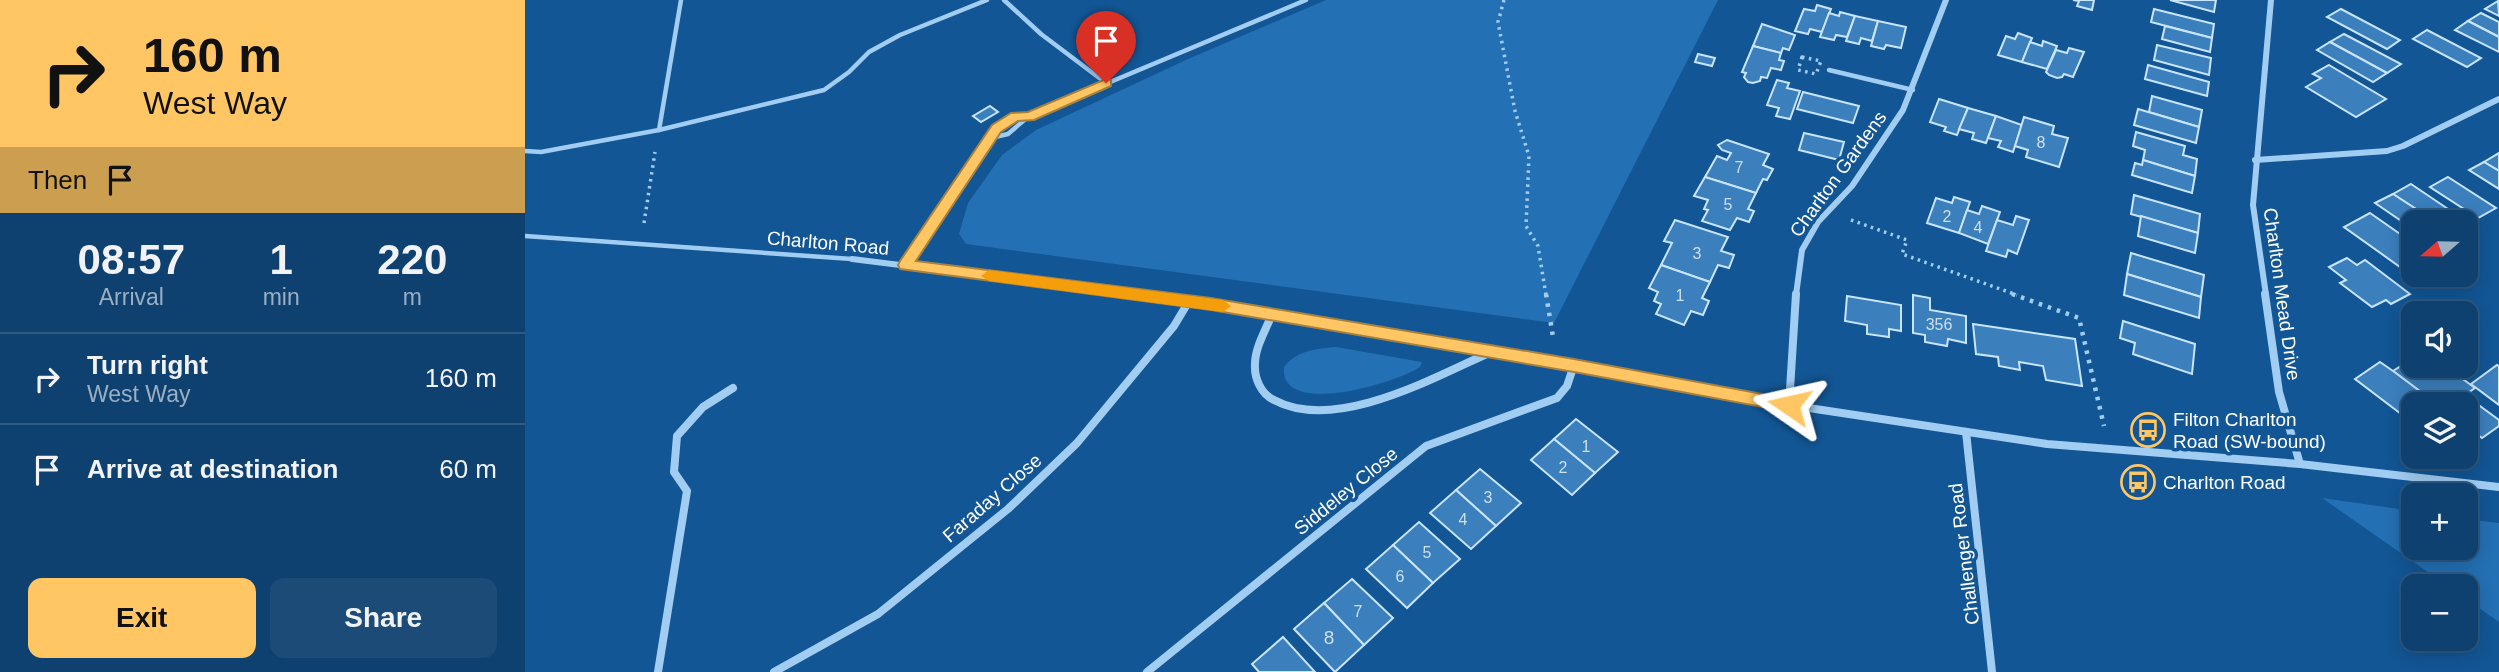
<!DOCTYPE html>
<html lang="en">
<head>
<meta charset="utf-8">
<style>
	:root { --surface:#0e4070; --page:#1c4b78; --text:#f1f3f6; --muted:#9bafc3; --line:#2e5983; --accent:#ffc663 }
	body { margin:0; font-family:Helvetica,sans-serif; background:var(--page); color:var(--text); height:100vh; display:flex; flex-direction:column; font-size:26px; white-space:nowrap }
	* { box-sizing:border-box; margin:0 }
	p { font-size:23px; color:var(--muted) }
	.icon { flex:none; width:38px; height:38px; fill:none; stroke:currentColor; stroke-width:2; stroke-linecap:round; stroke-linejoin:round }
	.map { position:relative; flex:1; overflow:hidden }
	.details { display:flex; flex-direction:column; background:var(--surface); width:525px }
	.details>* { flex:none }
	.banner { background:#ffc663; color:#111; overflow:hidden }
	.needle { width:46px; rotate:250deg }
	.buttons { position:absolute; left:1876px; top:210px; display:grid; gap:14px }
	.buttons a { display:grid; place-items:center; width:77px; height:77px; border-radius:14px; background:var(--surface); box-shadow:0 4px 18px #0003,0 0 0 2px var(--line); font-size:35px }
	.pin { position:absolute; display:grid; place-items:center; width:60px; height:60px; color:#fff; margin:-72px -30px; border-radius:50% 50% 50% 0; rotate:-45deg; box-shadow:0 0 7px #0007 }
	.pin .icon { rotate:45deg }
	.me { position:absolute; width:77px; margin:-38px; rotate:281deg; stroke-linejoin:round; filter:drop-shadow(0 0 5px #0008) }
	.turn { display:flex; align-items:center; gap:24px; height:147px; padding:0 28px; font-size:32px }
	.turn .icon { width:91px; height:91px; stroke-width:2.5 }
	.turn b { display:block; font-size:49px; line-height:60px }
	.then { display:flex; align-items:center; height:66px; padding:0 28px; background:#0003; gap:14px; font-size:26px }
	.eta { display:flex; justify-content:space-evenly; align-items:center; height:119px; text-align:center }
	.eta b { font-size:42px; font-weight:600; line-height:49px }
	.cta { display:flex; gap:14px; margin-top:auto; padding:14px 28px }
	.cta a { flex:1; height:80px; border-radius:14px; background:var(--accent); color:#111; font-size:28px; font-weight:600; line-height:80px; text-align:center }
	.cta a+a { background:var(--page); color:var(--text) }
	ul { padding:0; list-style:none }
	li { display:flex; align-items:center; gap:21px; height:91px; padding:0 28px; border-top:2px solid var(--line) }
	li div { flex:1 }
	li b { display:block; font-size:26px }
	li em { font-style:normal }
	main { display:flex; flex:1; min-height:0 }
	.map>svg:first-child { display:block }
	.green { fill:#2470b4 }
	.building { fill:#3b7fbd; stroke:#c9e5fd; stroke-width:2 }
	.lines { fill:none; stroke-linecap:round; stroke-linejoin:round }
	.path-far1 { stroke:#a2cdf3; stroke-width:3.5; stroke-dasharray:2.5 4.5; stroke-linecap:butt }
	.path { stroke:#a2cdf3; stroke-width:4.5; stroke-dasharray:3.5 6; stroke-linecap:butt }
	.lane { stroke:#a2cdf3; stroke-width:4.5 }
	.street-far1 { stroke:#a2cdf3; stroke-width:6 }
	.street { stroke:#a2cdf3; stroke-width:8 }
	.route { fill:#ffc663; stroke:#a68140; stroke-width:2 }
	.slow { fill:#f59e0b }
	.labels { text-anchor:middle; dominant-baseline:central; stroke-width:7; stroke-linejoin:round; paint-order:stroke }
	.number-label { font-size:16px; fill:#cedfee }
	.street-label { font-size:19px; fill:#fff; stroke:#125695 }
	.poi-label { font-size:19px; fill:#fff; stroke:#125695; text-anchor:start }
	.near-number-label { font-size:19px; fill:#cedfee }
</style>
</head>
<body>
<main>
<section class="details">
<div class="banner">
<div class="turn"><svg class="icon" aria-label="right" viewBox="0 0 24 24"><path d="M7 20v-9h11M14 6l5 5-5 5"/></svg><div><b>160 m</b>West Way</div></div>
<div class="then">Then<svg class="icon" aria-label="arrive" viewBox="0 0 24 24"><path d="M6 21V4h12l-3 4 3 4H6"/></svg></div>
</div>
<div class="eta">
<div><b>08:57</b><p>Arrival</p></div>
<div><b>1</b><p>min</p></div>
<div><b>220</b><p>m</p></div>
</div>
<ul>
<li><svg class="icon" aria-label="right" viewBox="0 0 24 24"><path d="M7 20v-9h11M14 6l5 5-5 5"/></svg><div><b>Turn right</b><p>West Way</p></div><em>160 m</em></li>
<li><svg class="icon" aria-label="arrive" viewBox="0 0 24 24"><path d="M6 21V4h12l-3 4 3 4H6"/></svg><div><b>Arrive at destination</b></div><em>60 m</em></li>
</ul>
<div class="cta"><a>Exit</a><a>Share</a></div>
</section>
<div class="map">
<svg width="1974" height="672" viewBox="0 0 1974 672">
	<rect width="100%" height="100%" fill="#125695"/>
	<!-- green -->
	<g class="green">
		<polygon points="801,0 1193,0 1029,323 441,244 434,234 443,203 477,155 511,130 663,59"/>
		<path d="M811,347L897,362L895,367C874,382 754,419 759,367C772,350 791,349 811,347Z"/>
		<polygon points="1797,498 1888,511 1888,548 1941,548 1941,519 1974,523 1974,622 1941,599 1941,586 1923,586"/>
	</g>
	<!-- building -->
	<g class="building">
		<polygon points="1548,0 1569,0 1567,10 1552,6 1554,1"/>
		<polygon points="1645,0 1691,0 1689,12"/>
		<polygon points="1973,1 1974,16 1960,9"/>
		<polygon points="1292,5 1306,9 1297,32 1285,29 1283,34 1270,31 1279,9 1290,11"/>
		<polygon points="1629,9 1689,24 1687,38 1626,22"/>
		<polygon points="1816,9 1875,40 1862,49 1802,17"/>
		<polygon points="1315,12 1330,16 1322,37 1311,35 1309,40 1295,37 1304,13 1314,16"/>
		<polygon points="1956,13 1974,22 1974,37 1943,21"/>
		<polygon points="1330,16 1353,21 1347,41 1336,38 1334,44 1321,41"/>
		<polygon points="1353,21 1381,27 1376,48 1361,45 1359,49 1346,46"/>
		<polygon points="1943,21 1974,37 1974,52 1930,30"/>
		<polygon points="1237,24 1270,35 1264,50 1258,48 1256,53 1228,46"/>
		<polygon points="1640,26 1687,38 1685,52 1637,39"/>
		<polygon points="1902,30 1956,58 1942,67 1888,39"/>
		<polygon points="1493,33 1507,38 1497,62 1473,55 1481,36 1490,39"/>
		<polygon points="1819,34 1876,64 1862,73 1805,42"/>
		<polygon points="1518,41 1532,46 1522,69 1497,62 1505,42 1517,46"/>
		<polygon points="1805,42 1862,73 1848,82 1792,50"/>
		<polygon points="1632,45 1686,58 1684,75 1629,60"/>
		<polygon points="1228,46 1256,53 1254,60 1259,61 1256,70 1246,68 1242,78 1236,77 1235,81 1228,83 1223,82 1219,77 1221,73 1217,72"/>
		<polygon points="1544,48 1559,52 1548,77 1539,74 1537,77 1532,78 1524,75 1521,72 1531,50 1542,53"/>
		<polygon points="1173,54 1190,58 1187,66 1170,62"/>
		<polygon points="1623,65 1684,82 1682,96 1620,79"/>
		<polygon points="1804,65 1861,99 1831,117 1781,87 1796,78 1788,74"/>
		<polygon points="1252,80 1264,83 1262,88 1275,91 1265,119 1251,116 1254,108 1242,105"/>
		<polygon points="1278,92 1334,106 1328,123 1272,109"/>
		<polygon points="1627,96 1677,110 1674,127 1624,112"/>
		<polygon points="1414,99 1443,108 1432,135 1419,131 1421,127 1405,122"/>
		<polygon points="465,106 473,112 456,122 448,116"/>
		<polygon points="1443,108 1471,116 1461,143 1447,139 1449,133 1434,129"/>
		<polygon points="1613,109 1674,127 1671,143 1609,125"/>
		<polygon points="1471,116 1497,125 1488,152 1473,147 1476,141 1463,138"/>
		<polygon points="1499,117 1529,126 1527,134 1543,138 1534,167 1501,157 1503,150 1490,146"/>
		<polygon points="1611,132 1660,146 1658,155 1672,159 1670,176 1618,160 1620,150 1608,146"/>
		<polygon points="1279,133 1319,142 1314,160 1274,150"/>
		<polygon points="1202,140 1244,154 1238,165 1248,169 1242,180 1238,179 1231,193 1180,177 1192,156 1202,160 1206,153 1197,150 1193,145"/>
		<polygon points="1974,153 1974,171 1959,162"/>
		<polygon points="1618,160 1670,176 1667,193 1607,175 1610,163 1617,165"/>
		<polygon points="1959,162 1974,171 1974,189 1944,170"/>
		<polygon points="1180,177 1231,193 1223,209 1229,211 1224,222 1212,218 1205,230 1177,221 1183,210 1179,209 1183,200 1169,196"/>
		<polygon points="1923,177 1971,208 1953,218 1905,187"/>
		<polygon points="1886,184 1935,217 1925,222 1911,222 1868,194"/>
		<polygon points="1868,194 1911,222 1888,222 1888,229 1850,203"/>
		<polygon points="1609,195 1675,214 1673,233 1606,214"/>
		<polygon points="1429,197 1445,202 1434,233 1402,223 1411,198 1427,203"/>
		<polygon points="1457,206 1475,212 1463,244 1434,233 1442,210 1454,214"/>
		<polygon points="1845,213 1888,243 1888,261 1875,267 1819,227"/>
		<polygon points="1491,216 1504,220 1492,254 1483,250 1481,257 1461,251 1472,220 1488,225"/>
		<polygon points="1616,216 1673,233 1670,253 1613,236"/>
		<polygon points="1150,220 1203,237 1196,251 1209,255 1204,268 1193,265 1185,282 1136,265 1147,243 1139,241"/>
		<polygon points="1606,253 1679,275 1676,297 1602,274"/>
		<polygon points="1822,258 1832,265 1840,260 1885,294 1866,304 1861,300 1847,307 1815,283 1821,280 1804,267"/>
		<polygon points="1136,265 1185,282 1177,298 1184,301 1178,315 1166,311 1159,325 1131,314 1136,304 1129,301 1133,292 1124,288"/>
		<polygon points="1602,274 1676,297 1674,318 1599,295"/>
		<polygon points="1388,295 1405,298 1405,310 1441,316 1441,343 1423,339 1422,346 1400,342 1400,335 1388,333"/>
		<polygon points="1322,296 1376,305 1376,331 1364,329 1364,337 1342,334 1342,325 1320,321"/>
		<polygon points="1598,321 1670,344 1667,374 1608,354 1610,343 1595,338"/>
		<polygon points="1448,324 1550,339 1557,386 1521,380 1518,366 1494,362 1495,370 1474,366 1473,357 1451,354"/>
		<polygon points="1888,358 1888,366 1920,366 1950,388 1940,395 1974,420 1974,426 1957,438 1941,426 1941,404 1912,404 1868,371"/>
		<polygon points="1855,362 1868,371 1912,404 1888,404 1888,423 1830,379"/>
		<polygon points="1972,365 1974,366 1974,405 1946,384"/>
		<polygon points="1051,419 1093,452 1070,473 1029,439"/>
		<polygon points="1029,439 1070,473 1047,495 1006,460"/>
		<polygon points="955,469 996,503 971,526 931,490"/>
		<polygon points="931,490 971,526 946,549 905,513"/>
		<polygon points="894,522 935,559 908,583 868,545"/>
		<polygon points="868,545 908,583 882,608 841,569"/>
		<polygon points="827,579 868,618 839,645 799,603"/>
		<polygon points="799,603 839,645 810,672 769,629"/>
		<polygon points="758,637 790,672 734,672 727,664"/>
	</g>
	<g class="lines">
		<!-- path-far1 -->
		<g class="path-far1">
			<polyline points="979,0 973,22 990,111 1004,156 1001,226 1013,246 1021,295"/>
			<polygon points="1277,57 1296,61 1291,74 1273,70"/>
			<polyline points="1326,220 1382,240 1377,254 1492,295"/>
			<polyline points="119,223 130,152"/>
		</g>
		<!-- path -->
		<g class="path">
			<polyline points="1021,294 1028,337"/>
			<polyline points="1487,294 1554,318 1579,426"/>
		</g>
		<!-- lane -->
		<g class="lane">
			<polyline points="479,0 516,34 581,83"/>
			<polyline points="1304,70 1388,90"/>
			<polyline points="134,130 156,0"/>
			<polyline points="466,138 483,134 504,116"/>
			<polyline points="0,151 16,152 134,130 299,90 324,72 344,52 375,35 462,0"/>
			<polyline points="0,236 327,259"/>
			<polyline points="380,265 471,129 490,117 504,116 781,0"/>
		</g>
		<!-- street-far1 -->
		<g class="street-far1">
			<polyline points="1730,160 1862,151 1878,146 1974,99"/>
			<polyline points="327,259 616,295"/>
			<polyline points="1271,295 1277,250 1293,222 1327,186 1378,110 1421,0"/>
			<polyline points="1741,295 1728,205 1746,0"/>
		</g>
		<!-- street -->
		<g class="street">
			<polyline points="602,294 699,306 1049,365 1264,405 1522,444 1775,464 1974,487"/>
			<polyline points="1740,294 1754,392 1775,464"/>
			<path d="M747,314C741,330 730,347 730,364C729,378 736,394 749,400C810,433 908,378 966,352"/>
			<polyline points="1264,405 1271,294"/>
			<polyline points="1441,432 1467,672"/>
			<polyline points="133,672 162,491 149,472 152,436 178,407 208,388"/>
			<polyline points="249,672 353,614 483,509 552,443 649,326 664,301"/>
			<polyline points="622,672 901,446 1032,398 1042,386 1049,365"/>
		</g>
	</g>
	<!-- route -->
	<polygon class="route" points="581,79 586,80 586,86 509,120 493,121 476,132 391,261 686,298 1049,359 1264,399 1270,401 1273,405 1270,410 1264,412 1049,372 686,310 375,269 373,265 375,261 467,125 486,113 503,112"/>
	<!-- slow -->
	<polygon class="slow" points="464,270 698,300 706,306 698,312 464,281 456,276"/>
	<!-- icons -->
	<defs>
		<g id="bus-ring" transform="scale(1.75)"><circle r="9.5" fill="#125695" stroke="#ffc663" stroke-width="1.5"/><path d="M-5-6H5V4H4V6H2V4H-2V6H-4V4H-5ZM-3.5-4V0h7V-4ZM-3.5 1.2v1.5H-2V1.2ZM2 1.2v1.5H3.5V1.2Z" fill="#ffc663"/></g>
	</defs>
	<g fill-rule="evenodd">
		<use href="#bus-ring" x="1623" y="430"/>
		<use href="#bus-ring" x="1613" y="482"/>
	</g>
	<g class="labels">
		<!-- number labels -->
		<g class="number-label">
			<text x="1516" y="142">8</text>
			<text x="1214" y="167">7</text>
			<text x="1203" y="204">5</text>
			<text x="1422" y="216">2</text>
			<text x="1453" y="227">4</text>
			<text x="1172" y="253">3</text>
			<text x="1155" y="295">1</text>
			<text x="1414" y="324">356</text>
			<text x="1061" y="446">1</text>
			<text x="1038" y="467">2</text>
			<text x="963" y="497">3</text>
			<text x="938" y="519">4</text>
			<text x="902" y="552">5</text>
			<text x="875" y="576">6</text>
			<text x="833" y="611">7</text>
		</g>
		<!-- street labels -->
		<g class="street-label">
			<text transform="translate(1313 174) rotate(-54)">Charlton Gardens</text>
			<text transform="translate(303 243) rotate(5)">Charlton Road</text>
			<text transform="translate(1757 294) rotate(82)">Charlton Mead Drive</text>
			<text transform="translate(821 491) rotate(-39)">Siddeley Close</text>
			<text transform="translate(467 498) rotate(-41)">Faraday Close</text>
			<text transform="translate(1439 554) rotate(-97)">Challenger Road</text>
		</g>
		<!-- poi labels -->
		<g class="poi-label">
			<text x="1648" y="419">Filton Charlton<tspan x="1648" dy="22">Road (SW-bound)</tspan></text>
			<text x="1638" y="482">Charlton Road</text>
		</g>
		<!-- near-number labels -->
		<g class="near-number-label">
			<text x="804" y="637">8</text>
		</g>
	</g>
</svg>
<div class="buttons">
<a><svg class="needle" viewBox="-14 -14 28 28"><path d="M0-13l5 13h-10z" fill="#e53935"/><path d="M0 13l5-13h-10z" fill="#9bafc3"/></svg></a>
<a><svg class="icon" aria-label="sound" viewBox="0 0 24 24"><path d="M4 9h4l5-4v14l-5-4H4zM17 9q2 3 0 6"/></svg></a>
<a><svg class="icon" aria-label="layers" viewBox="0 0 24 24"><path d="M12 4l9 5-9 5-9-5zM3 14l9 5 9-5"/></svg></a>
<a>+</a>
<a>−</a>
</div>
<div class="pin" style="left:581px;top:83px;background:#d93025"><svg class="icon" aria-label="arrive" viewBox="0 0 24 24"><path d="M6 21V4h12l-3 4 3 4H6"/></svg></div>
<svg class="me" style="left:1264px;top:405px" viewBox="-20 -20 40 40"><path d="M0-17L14 15 0 8-14 15z" fill="#ffc663" stroke="#fff" stroke-width="4"/></svg>
</div>
</main>
</body>
</html>
